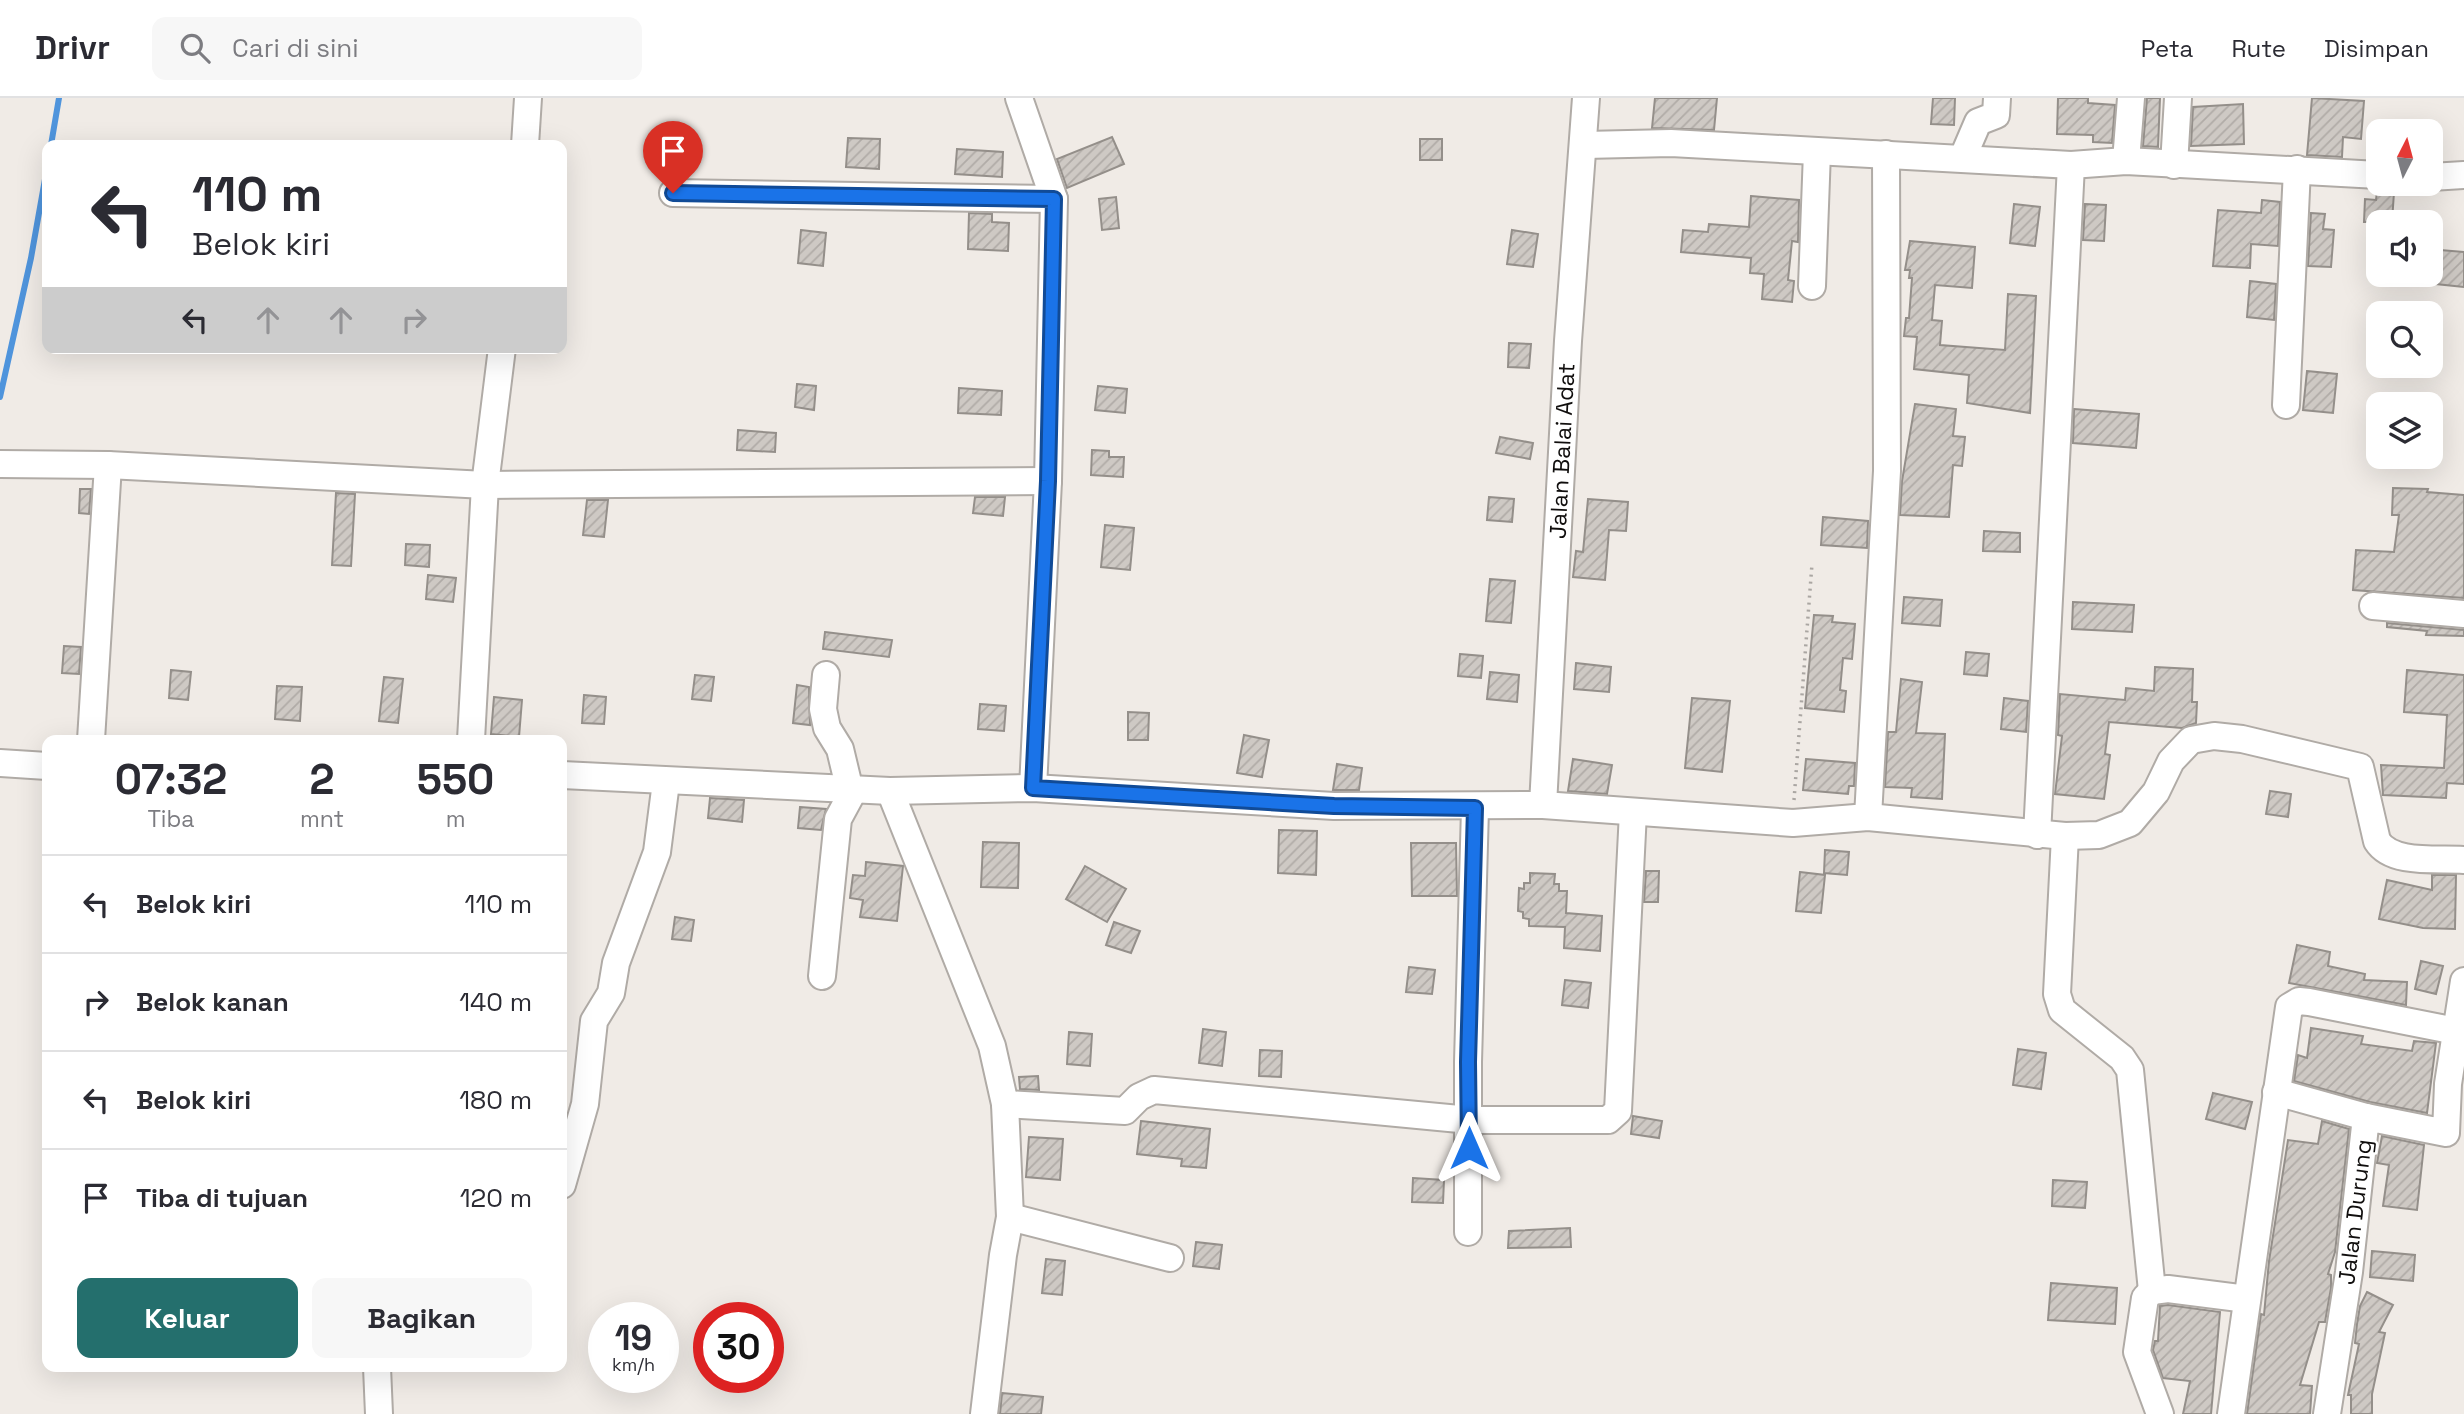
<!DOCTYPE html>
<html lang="id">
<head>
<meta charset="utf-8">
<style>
	:root { --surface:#fff; --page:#f7f7f7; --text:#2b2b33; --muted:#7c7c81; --line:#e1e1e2; --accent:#246f6d }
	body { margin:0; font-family:"Space Grotesk",sans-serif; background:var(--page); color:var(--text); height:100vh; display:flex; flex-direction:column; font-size:26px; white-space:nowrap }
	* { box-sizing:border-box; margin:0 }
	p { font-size:23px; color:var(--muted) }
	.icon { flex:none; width:38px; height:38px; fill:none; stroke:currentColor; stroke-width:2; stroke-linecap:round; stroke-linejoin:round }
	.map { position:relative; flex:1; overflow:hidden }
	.panel { position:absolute; left:42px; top:637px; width:525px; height:637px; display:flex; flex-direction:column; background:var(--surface); border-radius:14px; box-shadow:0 7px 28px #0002 }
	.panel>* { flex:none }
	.banner { position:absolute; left:42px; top:42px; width:525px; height:214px; border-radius:14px; box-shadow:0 7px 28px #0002; background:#fff; color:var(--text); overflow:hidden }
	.needle { width:46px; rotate:6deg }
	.buttons { position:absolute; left:2366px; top:21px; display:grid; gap:14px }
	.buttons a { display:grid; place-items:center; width:77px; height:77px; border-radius:14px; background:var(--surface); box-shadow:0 7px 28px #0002; font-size:35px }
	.speed { position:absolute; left:588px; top:1204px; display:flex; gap:14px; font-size:35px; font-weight:700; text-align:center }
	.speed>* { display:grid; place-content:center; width:91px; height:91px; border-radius:50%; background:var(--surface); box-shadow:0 7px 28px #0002; line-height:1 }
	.speed small { font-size:18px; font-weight:400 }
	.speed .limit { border:10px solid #d22; background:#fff; color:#111 }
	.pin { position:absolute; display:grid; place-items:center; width:60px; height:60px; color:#fff; margin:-72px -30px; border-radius:50% 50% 50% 0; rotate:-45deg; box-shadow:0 0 7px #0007 }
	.pin .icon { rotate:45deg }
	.me { position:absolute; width:77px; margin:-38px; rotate:0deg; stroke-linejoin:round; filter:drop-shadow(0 0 5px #0008) }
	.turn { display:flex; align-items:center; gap:24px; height:147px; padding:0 35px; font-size:32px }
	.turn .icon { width:91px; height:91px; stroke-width:2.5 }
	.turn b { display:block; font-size:49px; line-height:60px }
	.lanes { display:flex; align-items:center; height:66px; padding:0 35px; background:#0003; justify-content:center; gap:35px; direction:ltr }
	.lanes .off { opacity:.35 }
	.eta { display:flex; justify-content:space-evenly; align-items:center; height:119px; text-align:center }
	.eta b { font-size:42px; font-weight:700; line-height:49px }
	.action { display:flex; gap:14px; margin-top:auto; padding:14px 35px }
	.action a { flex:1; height:80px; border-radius:14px; background:var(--accent); color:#fff; font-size:28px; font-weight:700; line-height:80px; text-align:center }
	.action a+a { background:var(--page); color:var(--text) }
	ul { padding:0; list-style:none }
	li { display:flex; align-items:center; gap:21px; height:98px; padding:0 35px; border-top:2px solid var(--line) }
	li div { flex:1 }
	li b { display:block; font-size:26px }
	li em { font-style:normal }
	header { display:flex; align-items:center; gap:42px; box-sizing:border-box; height:98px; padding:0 35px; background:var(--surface); border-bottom:2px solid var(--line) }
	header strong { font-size:33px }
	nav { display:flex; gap:38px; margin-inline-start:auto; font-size:24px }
	.search { width:490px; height:63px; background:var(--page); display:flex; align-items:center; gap:18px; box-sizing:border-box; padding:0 24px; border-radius:14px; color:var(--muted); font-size:26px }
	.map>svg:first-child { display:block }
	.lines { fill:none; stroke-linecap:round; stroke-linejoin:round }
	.stream { stroke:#4f94dc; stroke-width:6 }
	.building { fill:url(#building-hatch); stroke:#948f8a; stroke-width:2 }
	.minor-casing { stroke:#b0aba6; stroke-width:30 }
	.path { stroke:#aaa6a2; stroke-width:3.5; stroke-dasharray:2 5; stroke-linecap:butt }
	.minor { stroke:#fff; stroke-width:26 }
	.route-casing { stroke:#114b97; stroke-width:18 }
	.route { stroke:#1a73e8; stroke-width:12 }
	.labels { text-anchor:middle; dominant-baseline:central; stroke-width:5; stroke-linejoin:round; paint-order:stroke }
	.street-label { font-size:23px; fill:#100e0d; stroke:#fff }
</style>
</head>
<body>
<header>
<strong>Drivr</strong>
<div class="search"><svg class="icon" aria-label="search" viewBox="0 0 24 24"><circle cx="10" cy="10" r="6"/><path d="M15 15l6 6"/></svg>Cari di sini</div>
<nav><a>Peta</a><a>Rute</a><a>Disimpan</a></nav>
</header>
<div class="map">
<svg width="2464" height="1316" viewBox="0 0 2464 1316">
	<defs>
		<pattern id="building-hatch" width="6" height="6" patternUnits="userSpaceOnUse" patternTransform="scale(1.75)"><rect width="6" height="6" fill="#cec9c4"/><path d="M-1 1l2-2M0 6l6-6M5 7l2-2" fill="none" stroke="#b0aba7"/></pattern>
	</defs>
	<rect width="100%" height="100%" fill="#f0ebe6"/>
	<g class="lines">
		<!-- stream -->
		<g class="stream">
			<polyline points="51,47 59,0"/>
			<polyline points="0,299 31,160 47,70"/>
		</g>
	</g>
	<!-- building -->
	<g class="building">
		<polygon points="1655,0 1717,0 1714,32 1652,30"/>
		<polygon points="1933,0 1955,0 1954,27 1931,26"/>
		<polygon points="2058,0 2088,0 2088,5 2115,7 2112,45 2093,44 2093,37 2057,36"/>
		<polygon points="2147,0 2160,0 2158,49 2143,48"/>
		<polygon points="2312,0 2364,3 2361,41 2343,39 2342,59 2307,57"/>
		<polygon points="2243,6 2244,46 2191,48 2193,9"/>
		<polygon points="1112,39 1124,66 1067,90 1057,61"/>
		<polygon points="848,40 880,41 879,71 846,69"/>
		<rect x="1420" y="41" width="22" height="21"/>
		<polygon points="957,51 1003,54 1002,79 955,76"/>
		<polygon points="2377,93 2394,94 2392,124 2364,124 2365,101 2376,102"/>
		<polygon points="1751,98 1799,102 1798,144 1792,143 1788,182 1794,183 1792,204 1762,201 1764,176 1750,175 1751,160 1681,154 1683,132 1708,134 1709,126 1749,129"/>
		<polygon points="1116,99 1119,130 1102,132 1099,101"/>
		<polygon points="2262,102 2280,104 2278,148 2251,146 2250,170 2213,168 2218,112 2261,115"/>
		<polygon points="2014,106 2040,109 2035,148 2010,145"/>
		<polygon points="2085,106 2106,107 2104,143 2083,142"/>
		<polygon points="969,115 992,116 992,124 1009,125 1008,153 968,151"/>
		<polygon points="2311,115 2325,116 2323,131 2334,132 2331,169 2308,168"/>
		<polygon points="801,132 826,135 823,168 798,165"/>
		<polygon points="1512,132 1538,136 1533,169 1507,166"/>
		<polygon points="1910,143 1975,149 1972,190 1935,187 1932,222 1942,223 1940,247 2005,252 2008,196 2036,198 2030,315 1967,305 1969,277 1914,271 1917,239 1904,238 1906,220 1909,220 1912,180 1909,180 1910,172 1905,172"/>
		<polygon points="2440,152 2464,154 2464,189 2436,186"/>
		<polygon points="2250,183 2276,186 2274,222 2247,219"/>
		<polygon points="1509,245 1531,246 1529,270 1508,269"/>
		<polygon points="2307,273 2337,276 2333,315 2303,312"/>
		<polygon points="797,286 816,288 814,312 795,309"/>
		<polygon points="1098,288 1127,291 1125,315 1095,312"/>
		<polygon points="959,290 1002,293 1001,317 958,315"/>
		<polygon points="1915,306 1956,311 1953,338 1965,339 1962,368 1953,367 1949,419 1900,417 1902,383"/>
		<polygon points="2074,311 2139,316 2136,350 2073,345"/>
		<polygon points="738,332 776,335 775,354 737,352"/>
		<polygon points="1500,339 1533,345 1530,361 1496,355"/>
		<polygon points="1092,352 1109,353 1109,359 1124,359 1123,379 1091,377"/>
		<polygon points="2393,390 2428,391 2427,394 2464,397 2464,500 2353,492 2356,452 2394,454 2399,417 2392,417"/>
		<polygon points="80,391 91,391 89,416 79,415"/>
		<polygon points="336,395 355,396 351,468 332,467"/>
		<polygon points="975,399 1005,399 1003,418 973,415"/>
		<polygon points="1489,399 1514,401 1512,424 1487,422"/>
		<polygon points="1588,401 1628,404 1626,433 1609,432 1605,482 1573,479 1576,453 1583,454"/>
		<polygon points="587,402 608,402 604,439 583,437"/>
		<polygon points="1823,419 1868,423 1867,450 1821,447"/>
		<polygon points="1105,427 1134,430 1130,472 1101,469"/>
		<polygon points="1984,433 2020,435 2020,454 1983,453"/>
		<polygon points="406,446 430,447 429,469 405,467"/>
		<polygon points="428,477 456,480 453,504 426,501"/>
		<polygon points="1490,481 1515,483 1511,525 1486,523"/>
		<polygon points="1904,499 1942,502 1940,528 1902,525"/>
		<polygon points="2073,504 2134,507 2132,534 2072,531"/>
		<polygon points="1814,517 1833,518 1832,524 1855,526 1852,561 1843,560 1840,592 1846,593 1844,614 1805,610"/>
		<polygon points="2387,525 2464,532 2464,538 2426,537 2427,533 2387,529"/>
		<polygon points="825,534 892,542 889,559 823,551"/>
		<polygon points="64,548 81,549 79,576 62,575"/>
		<polygon points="1966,554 1989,556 1987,578 1964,576"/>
		<polygon points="1460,556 1483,558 1481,580 1458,578"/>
		<polygon points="1576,565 1611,569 1609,594 1574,591"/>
		<polygon points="2155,569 2193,571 2192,604 2197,604 2196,625 2182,630 2109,624 2105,656 2110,657 2104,701 2055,696 2062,638 2058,637 2060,596 2125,602 2126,590 2154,593"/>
		<polygon points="171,572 191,574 188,602 169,600"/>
		<polygon points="2407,572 2464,577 2464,686 2447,685 2446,700 2383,697 2381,667 2444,670 2447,617 2404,614"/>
		<polygon points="1490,574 1519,577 1517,604 1487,601"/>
		<polygon points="695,577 714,579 711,603 692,601"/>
		<polygon points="384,579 403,581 398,625 379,623"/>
		<polygon points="1901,581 1922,584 1916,635 1945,636 1942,701 1911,699 1912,690 1885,689 1888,634 1896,634"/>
		<polygon points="797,587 809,589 810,627 793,625"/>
		<polygon points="277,588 302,589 300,623 275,621"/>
		<polygon points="584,597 606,599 604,626 582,625"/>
		<polygon points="494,599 522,602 519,639 491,636"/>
		<polygon points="1692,600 1730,603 1722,674 1685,670"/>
		<polygon points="2004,600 2028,603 2026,634 2001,631"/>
		<polygon points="980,606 1006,608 1004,633 978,631"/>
		<polygon points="1128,614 1149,615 1148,642 1128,642"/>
		<polygon points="1244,637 1269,642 1262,679 1237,675"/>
		<polygon points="1573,661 1612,667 1607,696 1568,693"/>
		<polygon points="1806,661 1855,665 1854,688 1849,688 1848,696 1803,692"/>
		<polygon points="1337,666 1362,670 1359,692 1333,692"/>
		<polygon points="2270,693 2291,696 2288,719 2266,716"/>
		<polygon points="710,700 744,702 742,724 708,720"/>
		<polygon points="800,709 826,711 821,732 798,730"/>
		<polygon points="1279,732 1317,733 1316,777 1278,775"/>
		<polygon points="983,744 1019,745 1018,790 981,789"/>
		<polygon points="1411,745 1456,745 1457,798 1412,798"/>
		<polygon points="1825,752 1849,754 1847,777 1824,775"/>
		<polygon points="866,764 903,768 897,823 860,819 863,802 850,800 853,777 865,778"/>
		<polygon points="1085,768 1126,791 1107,824 1066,801"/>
		<polygon points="1646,773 1659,773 1658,804 1644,804"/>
		<polygon points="1800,774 1825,777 1821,815 1796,813"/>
		<polygon points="1530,775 1555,776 1554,786 1559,786 1559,793 1567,793 1566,815 1602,818 1600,853 1564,850 1565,829 1529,828 1529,821 1523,820 1523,814 1518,813 1519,790 1524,791 1524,785 1530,785"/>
		<polygon points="2432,777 2456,777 2455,831 2423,830 2379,821 2387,782 2432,792"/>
		<polygon points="675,819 694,822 691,843 672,841"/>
		<polygon points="1114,824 1140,833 1131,855 1106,847"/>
		<polygon points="2297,847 2330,854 2328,868 2365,876 2364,882 2407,884 2406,907 2289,885"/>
		<polygon points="2421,863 2443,868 2436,896 2415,891"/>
		<polygon points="1409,869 1435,872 1432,896 1406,894"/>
		<polygon points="1565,882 1591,885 1588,910 1562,907"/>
		<polygon points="2311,930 2363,938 2361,946 2412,953 2414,943 2436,945 2427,1015 2370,1004 2294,983 2298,957 2307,960"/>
		<polygon points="1203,931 1226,934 1222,968 1199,965"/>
		<polygon points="1069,934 1092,936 1090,968 1067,966"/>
		<polygon points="2018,951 2046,955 2041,991 2013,987"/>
		<polygon points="1260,952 1282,953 1281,979 1259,978"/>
		<polygon points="1038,978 1039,992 1020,991 1019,979"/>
		<polygon points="2213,995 2252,1004 2245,1031 2206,1021"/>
		<polygon points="1633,1018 1662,1023 1659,1040 1631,1036"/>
		<polygon points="1141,1023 1210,1031 1206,1070 1181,1068 1182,1061 1137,1056"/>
		<polygon points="2322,1023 2349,1031 2335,1154 2328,1176 2331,1177 2331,1190 2325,1224 2319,1224 2300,1287 2312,1288 2310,1316 2247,1316 2261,1216 2264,1217 2269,1163 2288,1042 2318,1046"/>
		<polygon points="2382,1038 2424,1047 2417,1112 2383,1108 2389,1067 2377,1065"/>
		<polygon points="1029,1039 1063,1041 1060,1082 1026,1079"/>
		<polygon points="1413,1080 1444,1082 1443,1105 1412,1104"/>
		<polygon points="2053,1082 2087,1084 2085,1110 2052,1108"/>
		<polygon points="1570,1130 1571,1149 1508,1150 1509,1133"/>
		<polygon points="1196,1144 1222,1147 1219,1171 1193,1168"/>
		<polygon points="2372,1153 2415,1157 2413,1183 2370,1179"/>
		<polygon points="1046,1161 1065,1163 1062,1197 1042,1195"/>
		<polygon points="2051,1185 2117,1190 2115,1226 2048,1222"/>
		<polygon points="2367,1194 2393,1207 2379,1234 2385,1235 2372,1296 2372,1316 2351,1316 2351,1297 2348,1297 2359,1246 2355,1245 2357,1226 2360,1208"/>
		<polygon points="2168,1207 2220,1214 2211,1316 2183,1316 2190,1283 2163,1280 2153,1252 2155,1243 2158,1243 2160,1208"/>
		<polygon points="1002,1295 1043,1299 1041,1316 1000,1316"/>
	</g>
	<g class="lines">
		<!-- minor casing -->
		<g class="minor-casing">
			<g id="minor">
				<polyline points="1019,0 1054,101 1048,383 1033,690"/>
				<polyline points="525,47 528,0"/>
				<polyline points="1585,47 1671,45 2071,67 2126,63 2378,77"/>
				<polyline points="1963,59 1978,24 1996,17 1997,0"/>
				<polyline points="2126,63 2131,0"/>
				<polyline points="2174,67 2178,0"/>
				<polyline points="2431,79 2464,77"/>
				<polyline points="673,95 1054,101"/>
				<polyline points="1812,188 1817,54"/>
				<polyline points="2286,307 2297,71"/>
				<polyline points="0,366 108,367 485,387 1048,383"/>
				<polyline points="2373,508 2464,516"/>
				<polyline points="91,642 108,367"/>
				<polyline points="471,642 485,387 502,250"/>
				<polyline points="0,665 47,668"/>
				<path d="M562,677L890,693L1033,690L1334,708L1543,707L1793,725L1868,719L2065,738L2099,737L2130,725L2156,694L2171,663L2191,642L2214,638L2242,641L2360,669L2377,743C2392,767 2438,760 2464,762"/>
				<polyline points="890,693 992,948 1005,1006 1010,1119 1003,1157 984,1316"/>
				<polyline points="1543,707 1568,243 1586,0"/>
				<polyline points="1868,719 1887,373 1886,56"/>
				<polyline points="2037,737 2071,67"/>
				<polyline points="2065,738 2057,896 2062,912 2122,960 2130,972 2152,1193"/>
				<polyline points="822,878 838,721 851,697 840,651 827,630 823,611 826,577"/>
				<polyline points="2276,994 2366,1019"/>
				<polyline points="1005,1006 1125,1013 1139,999 1154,992 1470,1022 1608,1022 1618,1013 1633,714"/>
				<polyline points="562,1087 585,1006 594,923 611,895 616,865 657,754 666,684"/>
				<polyline points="1010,1119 1170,1160"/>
				<polyline points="1468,1134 1468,964 1475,710"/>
				<polyline points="377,1269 379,1316"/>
				<polyline points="2160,1316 2137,1254 2145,1200 2152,1193 2168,1191 2247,1201"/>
				<polyline points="2231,1316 2289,909 2299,903 2309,904 2456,933"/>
				<polyline points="2327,1316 2349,1174 2366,1019 2446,1035 2448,986 2464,883"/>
			</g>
		</g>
		<!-- path -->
		<polyline class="path" points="1794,702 1812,466"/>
		<!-- minor -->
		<use href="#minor" class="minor"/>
	</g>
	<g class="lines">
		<!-- route casing -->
		<g class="route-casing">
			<polyline id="route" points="673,95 1054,101 1048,383 1033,690 1334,708 1475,710 1468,964 1469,1050"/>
		</g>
		<!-- route -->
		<use href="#route" class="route"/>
	</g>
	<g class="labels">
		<!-- street labels -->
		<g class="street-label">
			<text transform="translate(1562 353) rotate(-87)">Jalan Balai Adat</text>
			<text transform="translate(2355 1114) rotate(-83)">Jalan Durung</text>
		</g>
	</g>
</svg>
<div class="buttons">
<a><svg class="needle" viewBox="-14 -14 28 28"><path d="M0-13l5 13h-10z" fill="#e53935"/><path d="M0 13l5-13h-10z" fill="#7c7c81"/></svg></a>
<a><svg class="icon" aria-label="sound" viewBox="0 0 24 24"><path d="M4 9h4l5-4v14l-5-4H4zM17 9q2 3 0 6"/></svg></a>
<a><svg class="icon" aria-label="search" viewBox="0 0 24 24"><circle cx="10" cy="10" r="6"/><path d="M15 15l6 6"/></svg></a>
<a><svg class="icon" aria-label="layers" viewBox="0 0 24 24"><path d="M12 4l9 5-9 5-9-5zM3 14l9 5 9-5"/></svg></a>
</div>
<div class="speed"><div>19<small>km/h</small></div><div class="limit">30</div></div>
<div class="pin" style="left:673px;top:95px;background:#d93025"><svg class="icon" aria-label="arrive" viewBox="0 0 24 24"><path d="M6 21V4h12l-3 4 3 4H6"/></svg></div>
<svg class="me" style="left:1469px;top:1050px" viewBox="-20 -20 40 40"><path d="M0-17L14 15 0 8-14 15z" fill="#1a73e8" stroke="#fff" stroke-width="4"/></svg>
<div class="banner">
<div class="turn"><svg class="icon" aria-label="left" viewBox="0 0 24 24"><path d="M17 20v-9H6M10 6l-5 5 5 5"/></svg><div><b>110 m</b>Belok kiri</div></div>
<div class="lanes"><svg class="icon" aria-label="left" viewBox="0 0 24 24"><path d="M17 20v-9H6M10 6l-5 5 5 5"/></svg><svg class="icon off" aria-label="ahead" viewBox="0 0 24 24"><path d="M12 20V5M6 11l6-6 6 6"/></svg><svg class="icon off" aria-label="ahead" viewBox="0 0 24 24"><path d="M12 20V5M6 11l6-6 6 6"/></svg><svg class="icon off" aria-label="right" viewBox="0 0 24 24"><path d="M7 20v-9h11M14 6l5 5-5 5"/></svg></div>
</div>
<section class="panel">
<div class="eta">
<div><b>07:32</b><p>Tiba</p></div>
<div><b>2</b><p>mnt</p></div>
<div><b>550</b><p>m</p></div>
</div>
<ul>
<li><svg class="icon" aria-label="left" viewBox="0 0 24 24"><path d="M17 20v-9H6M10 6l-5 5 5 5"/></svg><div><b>Belok kiri</b></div><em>110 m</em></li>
<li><svg class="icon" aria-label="right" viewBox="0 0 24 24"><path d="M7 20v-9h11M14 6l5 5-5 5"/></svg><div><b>Belok kanan</b></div><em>140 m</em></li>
<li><svg class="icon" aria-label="left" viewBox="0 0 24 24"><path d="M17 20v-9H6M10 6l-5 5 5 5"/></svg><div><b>Belok kiri</b></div><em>180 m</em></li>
<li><svg class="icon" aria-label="arrive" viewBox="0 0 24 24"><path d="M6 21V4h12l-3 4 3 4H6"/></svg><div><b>Tiba di tujuan</b></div><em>120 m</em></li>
</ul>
<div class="action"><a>Keluar</a><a>Bagikan</a></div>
</section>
</div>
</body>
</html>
